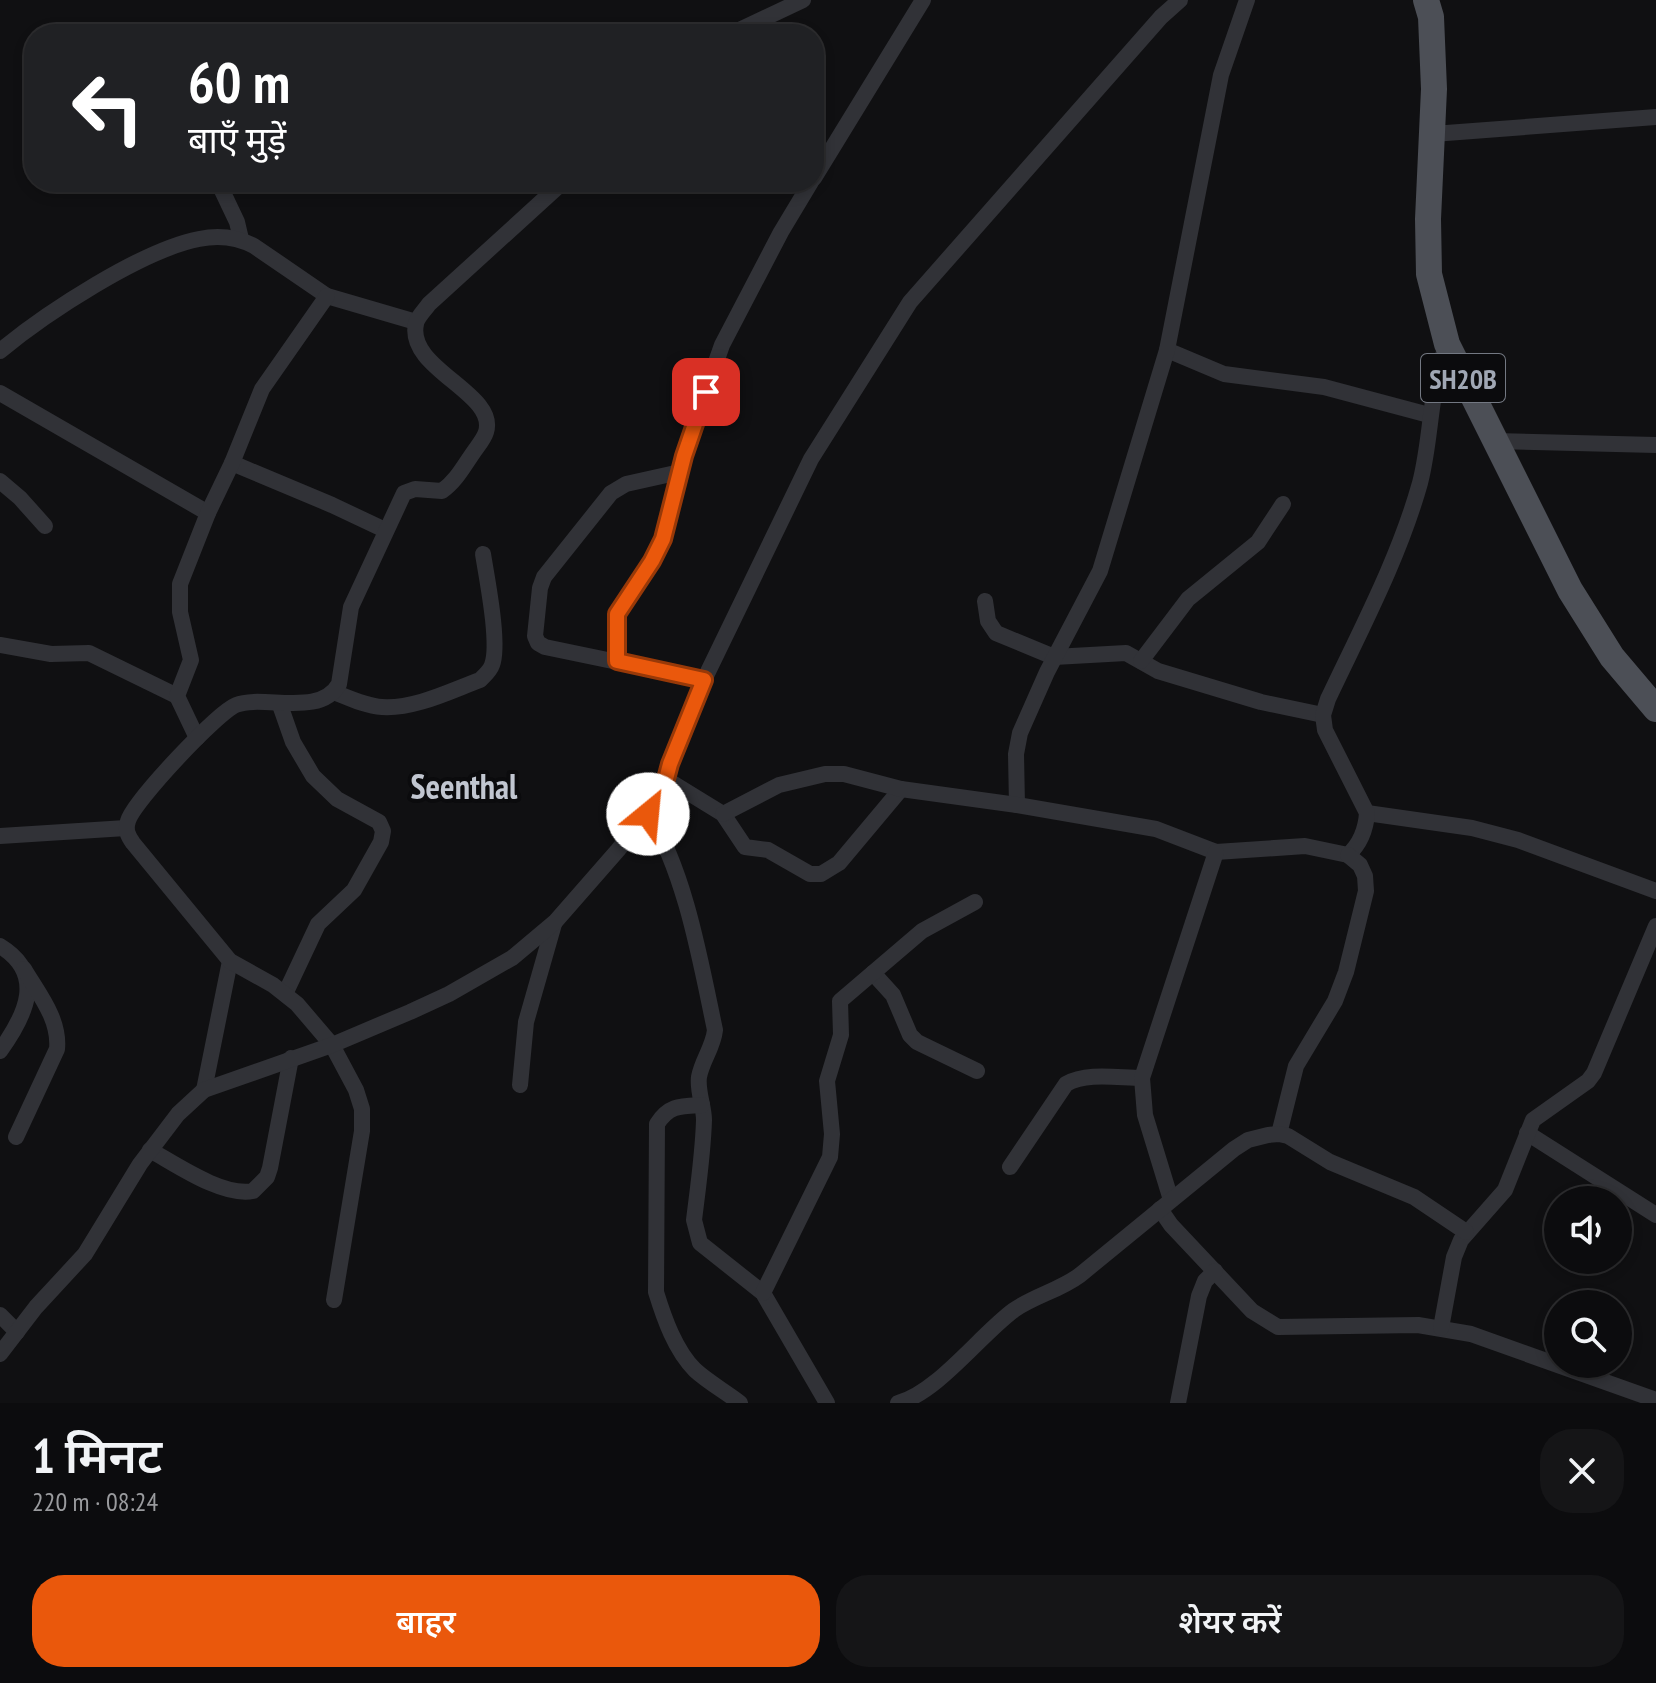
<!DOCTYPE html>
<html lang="hi">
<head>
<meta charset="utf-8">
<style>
	:root { --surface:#0c0c0e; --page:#151517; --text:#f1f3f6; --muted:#9a9b9e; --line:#2c2c2e; --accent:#ea580c }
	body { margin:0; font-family:"PT Sans Narrow","Noto Sans Devanagari",sans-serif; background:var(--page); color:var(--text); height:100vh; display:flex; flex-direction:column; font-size:30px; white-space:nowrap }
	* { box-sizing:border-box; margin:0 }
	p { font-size:26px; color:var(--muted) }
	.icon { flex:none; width:44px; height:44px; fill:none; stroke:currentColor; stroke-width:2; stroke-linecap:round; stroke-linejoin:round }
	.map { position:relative; height:1403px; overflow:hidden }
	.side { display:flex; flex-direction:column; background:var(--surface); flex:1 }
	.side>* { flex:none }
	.guide { position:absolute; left:24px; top:24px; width:800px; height:168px; border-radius:32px; box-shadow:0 4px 12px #0003,0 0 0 2px var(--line); background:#202124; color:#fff; overflow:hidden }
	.tools { position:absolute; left:1544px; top:1186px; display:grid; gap:16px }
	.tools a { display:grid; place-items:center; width:88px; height:88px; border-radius:50%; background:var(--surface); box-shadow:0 4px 12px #0003,0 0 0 2px var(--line); font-size:40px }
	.pin { position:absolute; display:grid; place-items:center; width:68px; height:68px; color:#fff; margin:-34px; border-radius:16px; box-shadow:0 4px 12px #0006 }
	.me { position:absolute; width:88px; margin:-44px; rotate:28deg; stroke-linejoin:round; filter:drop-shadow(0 0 6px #0008) }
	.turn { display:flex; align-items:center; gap:28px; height:168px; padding:0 32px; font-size:36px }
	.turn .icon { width:104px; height:104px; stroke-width:2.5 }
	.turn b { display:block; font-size:56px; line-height:68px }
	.round { display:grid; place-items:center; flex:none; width:84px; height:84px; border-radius:32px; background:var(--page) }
	.headline { display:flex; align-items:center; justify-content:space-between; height:136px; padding:0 32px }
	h1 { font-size:48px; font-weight:600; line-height:60px }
	.action { display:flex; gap:16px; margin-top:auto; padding:16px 32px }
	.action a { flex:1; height:92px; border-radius:32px; background:var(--accent); color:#fff; font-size:32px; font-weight:600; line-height:92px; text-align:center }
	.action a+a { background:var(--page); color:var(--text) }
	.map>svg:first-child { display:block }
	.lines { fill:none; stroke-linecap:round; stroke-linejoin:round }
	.minor { stroke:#313237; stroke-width:16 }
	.primary { stroke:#4c4f56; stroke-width:26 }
	.route-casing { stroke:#983908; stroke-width:20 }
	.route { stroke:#ea580c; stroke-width:14 }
	.labels { text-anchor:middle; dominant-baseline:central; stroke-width:8; stroke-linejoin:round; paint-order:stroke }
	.shield { fill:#0b0b0d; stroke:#737882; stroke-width:2 }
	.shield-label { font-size:28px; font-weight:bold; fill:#a0a7b4 }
	.quarter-label { font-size:34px; font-weight:bold; fill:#c1c6d0; stroke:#0b0b0d }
</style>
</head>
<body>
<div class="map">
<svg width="1656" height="1403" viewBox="0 0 1656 1403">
	<rect width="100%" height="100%" fill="#101012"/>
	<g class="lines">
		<!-- minor -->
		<g class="minor">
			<polyline points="731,34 803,0"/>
			<polyline points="1433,134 1656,117"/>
			<polyline points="814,178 923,0"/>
			<polyline points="218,182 237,222 241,239"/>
			<polyline points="1167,350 1224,374 1324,387 1429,415"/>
			<path d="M0,351C46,313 142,250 199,239C218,235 237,237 254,246L327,296L416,322"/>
			<polyline points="0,393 208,513"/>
			<polyline points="1494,441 1656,445"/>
			<polyline points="232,463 332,505 385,530"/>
			<polyline points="680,472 626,484 611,493 544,577 540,588 535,636 538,643 545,647 704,680"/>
			<polyline points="0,481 20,498 45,526"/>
			<polyline points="985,601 988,621 996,633 1054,657 1126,653 1158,671 1261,702 1323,715"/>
			<polyline points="0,645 51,654 89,653 177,696"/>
			<polyline points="617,661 617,614 652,561 663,539 689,439 722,345 781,232 811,182"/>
			<polyline points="1141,661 1188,599 1258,542 1283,504"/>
			<path d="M334,692C349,698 366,706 382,707C415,709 450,691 480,680C485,675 490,671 492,665C500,644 487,579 483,554"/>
			<polyline points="280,705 293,742 313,776 337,799 379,822 383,831 381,842 354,890 318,924 285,994"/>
			<polyline points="197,738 177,696 191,660 180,612 180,584 208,513 232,463 262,389 327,296"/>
			<polyline points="666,779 723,814 745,847 768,850 810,874 821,874 839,863 901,789"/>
			<polyline points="1017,805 1016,754 1020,733 1047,672 1100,571 1167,350 1221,75 1247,0"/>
			<polyline points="1367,813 1472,828 1518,840 1656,891"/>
			<path d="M648,814C685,870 701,964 715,1030C713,1048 702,1060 699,1077C697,1091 704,1106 704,1120C703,1154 698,1187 694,1220L700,1243L763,1293L827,1403"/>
			<path d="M723,814L779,785L825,774H844L901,789L1017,805L1156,829L1216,852L1305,846L1348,855C1360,844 1366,828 1367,813L1325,730L1323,715L1328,699C1361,629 1399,558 1420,483C1432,437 1429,390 1447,344"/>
			<polyline points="0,836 126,828"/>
			<path d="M0,946C46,974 26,1015 0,1051"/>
			<polyline points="873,973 893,995 910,1035 917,1042 977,1071"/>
			<polyline points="520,1085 526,1022 554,924"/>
			<polyline points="204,1090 230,961"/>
			<path d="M702,1105C681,1106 669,1105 657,1124L656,1292C664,1318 675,1350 695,1370C708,1382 726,1392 740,1403"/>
			<polyline points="1527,1133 1656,1215"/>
			<polyline points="1279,1134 1296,1066 1335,1001 1346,972 1366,891 1365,876 1360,865 1348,855"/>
			<path d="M16,1137L57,1049C60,1019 38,993 24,969"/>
			<path d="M150,1150C177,1165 223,1197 253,1191L267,1177L270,1168L291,1058"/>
			<path d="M1010,1167L1066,1084C1087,1072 1118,1078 1142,1078"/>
			<polyline points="1171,1200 1145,1115 1142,1078 1216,852"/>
			<polyline points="1160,1209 1171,1225 1252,1311 1278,1327 1418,1325 1471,1334 1656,1400"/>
			<polyline points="763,1293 830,1157 832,1134 827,1081 841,1035 840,1001 922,931 975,902"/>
			<path d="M334,1300L362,1131V1109L356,1090L332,1045L297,1004L273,985L230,961L133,843C128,836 125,830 128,821C134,801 217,713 236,705C263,694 320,718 339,684L351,607L404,493L415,489L442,491C456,481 464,466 473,453C477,447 484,439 486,432C498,393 406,369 416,324C417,317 425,310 429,304L563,182"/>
			<polyline points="0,1315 17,1332"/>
			<polyline points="1441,1328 1454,1257 1461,1240 1505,1190 1533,1120 1588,1081 1594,1073 1656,926"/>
			<polyline points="0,1354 36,1307 85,1254 140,1164 178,1114 204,1090 332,1045 410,1012 449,994 512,958 555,922 618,850 653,806 666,779 670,764 704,680 811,459 910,302 1161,17 1180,0"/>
			<path d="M898,1403C937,1393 980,1335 1014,1310C1034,1296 1060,1290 1080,1275L1234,1149L1248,1140L1268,1135L1279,1134L1288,1136L1330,1162L1414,1197L1466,1232"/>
			<polyline points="1178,1403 1199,1296 1205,1281 1215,1271"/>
		</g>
		<!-- primary -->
		<polyline class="primary" points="1426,0 1431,17 1434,89 1428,219 1429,274 1447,344 1570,590 1612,657 1656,709"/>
	</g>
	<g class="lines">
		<!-- route casing -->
		<g class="route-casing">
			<polyline id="route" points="648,814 666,779 670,764 704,680 617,661 617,614 652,561 663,539 684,456 706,392"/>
		</g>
		<!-- route -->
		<use href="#route" class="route"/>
	</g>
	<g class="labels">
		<!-- shield labels -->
		<rect class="shield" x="1421" y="354" width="84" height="48" rx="6"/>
		<g class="shield-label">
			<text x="1463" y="378">SH20B</text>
		</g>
		<!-- quarter labels -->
		<g class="quarter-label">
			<text x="464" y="786">Seenthal</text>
		</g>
	</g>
</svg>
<div class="tools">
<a><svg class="icon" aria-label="sound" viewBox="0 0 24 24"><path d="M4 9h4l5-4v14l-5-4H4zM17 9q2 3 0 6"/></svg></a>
<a><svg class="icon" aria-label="search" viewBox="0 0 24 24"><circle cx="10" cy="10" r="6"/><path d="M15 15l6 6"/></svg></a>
</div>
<div class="pin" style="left:706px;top:392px;background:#d93025"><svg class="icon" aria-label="arrive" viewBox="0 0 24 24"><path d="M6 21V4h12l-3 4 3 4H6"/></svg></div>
<svg class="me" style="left:648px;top:814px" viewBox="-20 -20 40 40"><circle r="19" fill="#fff"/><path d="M0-13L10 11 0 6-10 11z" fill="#ea580c"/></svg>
<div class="guide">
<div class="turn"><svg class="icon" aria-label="left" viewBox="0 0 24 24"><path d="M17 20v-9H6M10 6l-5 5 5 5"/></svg><div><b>60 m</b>बाएँ मुड़ें</div></div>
</div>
</div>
<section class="side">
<div class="headline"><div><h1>1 मिनट</h1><p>220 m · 08:24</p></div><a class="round"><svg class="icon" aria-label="close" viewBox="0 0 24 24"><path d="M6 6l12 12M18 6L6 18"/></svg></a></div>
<div class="action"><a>बाहर</a><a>शेयर करें</a></div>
</section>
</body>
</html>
